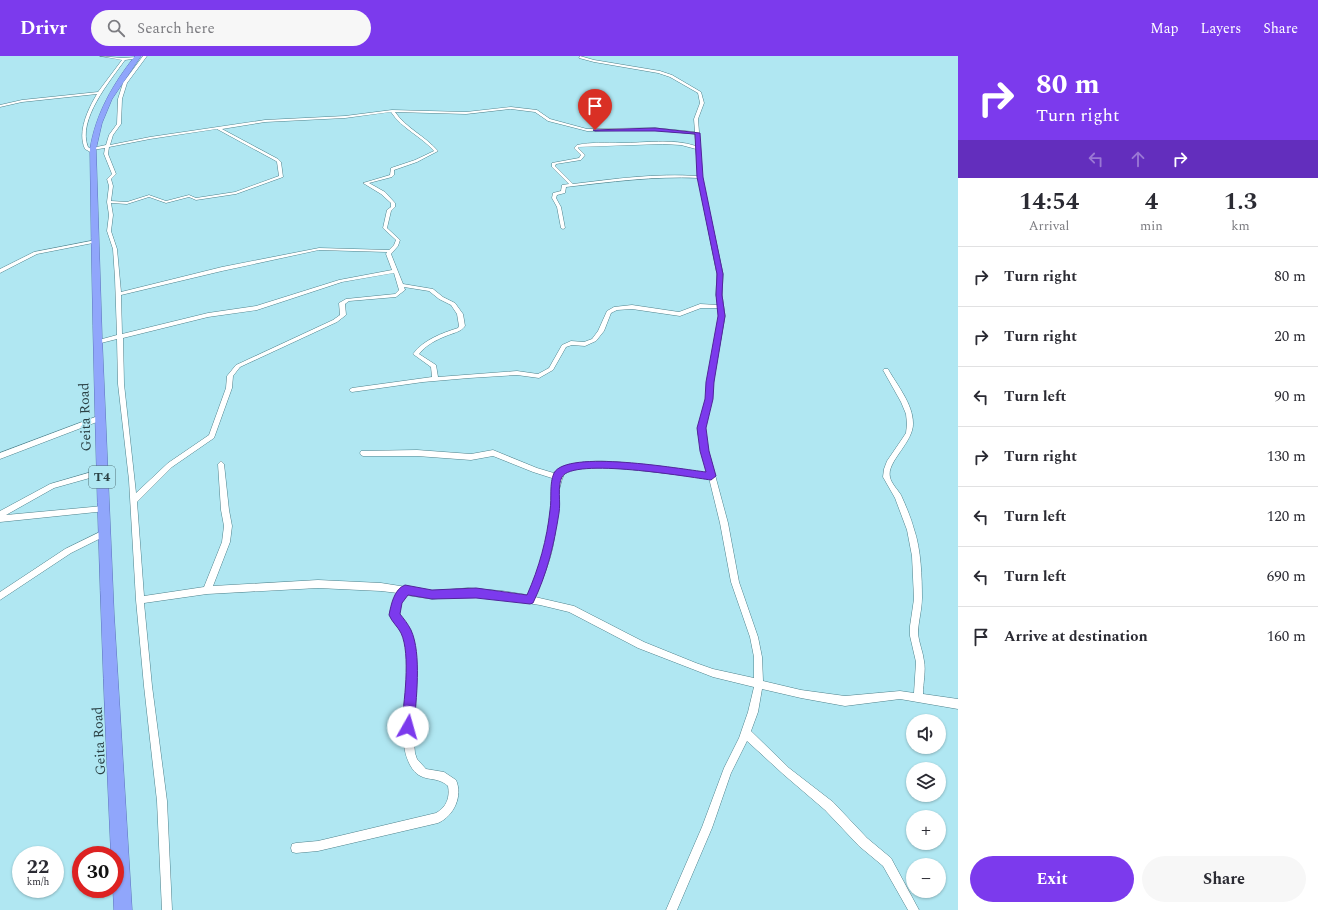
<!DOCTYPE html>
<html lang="en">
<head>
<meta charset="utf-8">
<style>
	:root { --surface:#fff; --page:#f7f7f7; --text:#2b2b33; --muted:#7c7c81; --line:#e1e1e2; --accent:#7c3aed }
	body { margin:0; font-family:Spectral,serif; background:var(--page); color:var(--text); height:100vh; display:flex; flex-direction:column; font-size:15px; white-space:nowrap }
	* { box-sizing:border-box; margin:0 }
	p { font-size:13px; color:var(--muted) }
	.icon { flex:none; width:22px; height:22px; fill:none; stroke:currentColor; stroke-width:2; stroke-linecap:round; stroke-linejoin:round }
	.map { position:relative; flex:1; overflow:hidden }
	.sheet { display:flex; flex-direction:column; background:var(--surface); width:360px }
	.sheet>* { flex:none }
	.banner { background:#7c3aed; color:#fff; overflow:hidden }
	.controls { position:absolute; left:906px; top:658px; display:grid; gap:8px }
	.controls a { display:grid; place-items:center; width:40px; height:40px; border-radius:50%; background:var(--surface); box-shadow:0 1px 3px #0004; font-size:20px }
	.speed { position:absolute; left:12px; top:790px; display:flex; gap:8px; font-size:20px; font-weight:700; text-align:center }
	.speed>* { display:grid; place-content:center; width:52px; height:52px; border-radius:50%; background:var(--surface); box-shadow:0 1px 3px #0004; line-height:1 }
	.speed small { font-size:10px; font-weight:400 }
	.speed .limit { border:6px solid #d22; background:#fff; color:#111 }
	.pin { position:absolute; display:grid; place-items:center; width:34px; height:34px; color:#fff; margin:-41px -17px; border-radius:50% 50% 50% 0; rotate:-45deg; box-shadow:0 0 4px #0007 }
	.pin .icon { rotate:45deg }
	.me { position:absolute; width:44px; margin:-22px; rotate:7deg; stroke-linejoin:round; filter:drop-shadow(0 0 3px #0008) }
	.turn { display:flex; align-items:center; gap:14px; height:84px; padding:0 12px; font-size:18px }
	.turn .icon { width:52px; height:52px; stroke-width:2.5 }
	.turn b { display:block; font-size:28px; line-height:34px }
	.lanes { display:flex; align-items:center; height:38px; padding:0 12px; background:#0003; justify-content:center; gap:20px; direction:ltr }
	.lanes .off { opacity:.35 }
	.eta { display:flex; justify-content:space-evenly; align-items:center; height:68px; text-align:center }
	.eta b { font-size:24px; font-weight:700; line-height:28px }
	.button { display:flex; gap:8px; margin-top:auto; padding:8px 12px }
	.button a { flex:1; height:46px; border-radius:24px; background:var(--accent); color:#fff; font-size:16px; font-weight:700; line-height:46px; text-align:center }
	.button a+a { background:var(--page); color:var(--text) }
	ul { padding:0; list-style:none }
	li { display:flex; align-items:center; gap:12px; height:60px; padding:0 12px; border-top:1px solid var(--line) }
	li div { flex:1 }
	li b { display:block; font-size:15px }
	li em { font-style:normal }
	header { display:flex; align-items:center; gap:24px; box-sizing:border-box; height:56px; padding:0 20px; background:var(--accent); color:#fff }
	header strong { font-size:19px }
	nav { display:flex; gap:22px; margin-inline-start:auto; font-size:14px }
	.search { width:280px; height:36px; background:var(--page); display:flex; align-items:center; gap:10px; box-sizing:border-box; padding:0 14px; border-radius:22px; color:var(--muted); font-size:15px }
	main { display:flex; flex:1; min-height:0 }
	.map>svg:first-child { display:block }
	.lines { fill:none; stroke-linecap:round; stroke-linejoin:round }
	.minor-casing { stroke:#4e828c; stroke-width:1 }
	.trunk-casing { stroke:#5b74bb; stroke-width:1 }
	.minor { fill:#fff; fill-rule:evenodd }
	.trunk { fill:#90a6fb; fill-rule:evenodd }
	.route { fill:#7c3aed; stroke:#51269a }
	.labels { text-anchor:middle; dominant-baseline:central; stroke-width:3; stroke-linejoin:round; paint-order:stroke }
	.shield { fill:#b0e7f2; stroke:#537379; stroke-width:1 }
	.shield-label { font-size:13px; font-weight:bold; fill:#2b4145 }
	.street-label { font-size:14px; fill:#2b4145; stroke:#b0e7f2 }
</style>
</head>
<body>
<header>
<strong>Drivr</strong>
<div class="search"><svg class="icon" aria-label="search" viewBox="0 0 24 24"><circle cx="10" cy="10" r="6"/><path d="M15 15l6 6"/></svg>Search here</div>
<nav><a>Map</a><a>Layers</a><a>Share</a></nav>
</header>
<main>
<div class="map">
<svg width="958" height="854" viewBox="0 0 958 854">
	<rect width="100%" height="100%" fill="#b0e7f2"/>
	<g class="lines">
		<!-- minor casing -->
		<g class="minor-casing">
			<g id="minor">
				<path d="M100,0L122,2L137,1L139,2L125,4C110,25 77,64 88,91L91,93L92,92L106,89L109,79L117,68L118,43L123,27L143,0H147L127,27L122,43L121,68L113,79L110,89L150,81L265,64L345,60L392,54L466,56L511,51L537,54L550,63L587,73L655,72L695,76L694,63L700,47L698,37L670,21L658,17L594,6L579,2L580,0L594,4L660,15L672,19L701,36L704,47L698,63L699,76L700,77L699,78L702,121L723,218L722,239L725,260L714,322L712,343L704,372V378L728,467L739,526L758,581L762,601L763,625L801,634L845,640L900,635L914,637L916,606L910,580V570L914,543L912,500L907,474L895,442L883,421L884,413L887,405L902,383L906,377L907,368L906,358L901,346L883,314L884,313H888C897,329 913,348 913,367C914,386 886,406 890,421C891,427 898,434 901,439C906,450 911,462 914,473C921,493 922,521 922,542C922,554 918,566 918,578C919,587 923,596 924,605C926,615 923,627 923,638L958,643V653L900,643L845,650L801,642L762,633L758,656L751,675L789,712L833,746L867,782L891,802L919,854H908L883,810L859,790L825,754L783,718L747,685L731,717L712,772L677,854H666L702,771L724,712L739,682L748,656L754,631L713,621L638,592L569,556L540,549L502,543L468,540L432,543L406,539L401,547L399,559L411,576L415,594L416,634L413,676L415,697L417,703L426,713L444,716L456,724C463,740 454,760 438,767L318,795L296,797L292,796L291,792L292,788L296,787L318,785L436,757C447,751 450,741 448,730C435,718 421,729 410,709C398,686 406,660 407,636C408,623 408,609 407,596C406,591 406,586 404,581C403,576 398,572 396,568C388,558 392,547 398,537L381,535L318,532L207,538L144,547L152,630L167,745L172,854H162L157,745L144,630L136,544L129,424L118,328L117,283L97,288L94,286L95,285L117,279L115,222L113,193L107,175L109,159L107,146L109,130L107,123L112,118L104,98L105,92L92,94L95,96L92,97L85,93C77,76 88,53 97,38L22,46L0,51V49L22,44L98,36L122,4ZM511,53L535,56L548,65L587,75L655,74L695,78L696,90C672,82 645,87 621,87C606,87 591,86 577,89L574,92L581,99L579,102L552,107V111L569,128L562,129L561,135L553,137L552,142L557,151L561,172L563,173L565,172L561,151L556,142L557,139L565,137L566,131C610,126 654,120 698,122L717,218L716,239L718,249L700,248L679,256L632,249L614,251L607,255L598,275L592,283L584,286L571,285L562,289L549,312L538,318L517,315L438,321L436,309L419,298C426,289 436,284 446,280C453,277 461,276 465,270L463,258L455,247L443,241L433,233L403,228L391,198L398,190L400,184L387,172L391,155L395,151V147L385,136L369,127L392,121L394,119V114L417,106L438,95C425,80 406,72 395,56L466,58ZM391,56C402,73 421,80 434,95L415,104L391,112L390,119L363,127L381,138L391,147V151L387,154L383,172L396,184L394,189L389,194L319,192L222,211L121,236L117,193L111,175L113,159L111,147L127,148L149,141L166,147L189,141L196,144L236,138L283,121L281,106L278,103L222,73L265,66L345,62ZM217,73L276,105L277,106L279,120L235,136L196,142L189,139L166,145L149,139L127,146L111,145L113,130L111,123L116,118L108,98L109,91L150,83ZM663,88L681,89L696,93L698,120C656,117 614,123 573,128L555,110L556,108L581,104L585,99L578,92L579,91ZM319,194L387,196L386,198L392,214L339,224L256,250L208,257L122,278L121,239L222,215ZM394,217L399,234L395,238L346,243L339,247L340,259L333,264L236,309L227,320L226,332L209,379L168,407L136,437L124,328L123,282L208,261L257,254L342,226ZM404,231L429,235L439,243L451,249L457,258L459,270L458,272C442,277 423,284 413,298L431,311L432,321L352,332L349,334L350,335L352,336L423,326L469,322L517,319L539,322L553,314L566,291L572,289L585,290L596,285L604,275L611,257L617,254L632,253L680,260L701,252H718L719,260L708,322L706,343L698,372V378L708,417C691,415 674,414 658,411C625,407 591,400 560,412L557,418L537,412L493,394L471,398L417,394L361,395L360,397L361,399L363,400H417L471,404L493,400L533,416L555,423L546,486L540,508L528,539L502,535L468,532L432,535L381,527L318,524L213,530L230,486L232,470L229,454L224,408L221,405L218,408L221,454L224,470L222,486L204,531L144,540L137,446L172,411L214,382L232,332L233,320L240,311L337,266L346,259L345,248L349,245L396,241L405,234ZM598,410L627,413L709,422L720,467L731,526L750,581L754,601V622L713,613L696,607L644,586L574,550L535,541C543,523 551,503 554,484C558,462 555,436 565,416L572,413Z"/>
				<polygon points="96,184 98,185 98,186 37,198 0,217 0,213 34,196"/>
				<polygon points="98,360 100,360 103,362 102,364 0,403 0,397"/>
				<polygon points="102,413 104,414 105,416 104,418 54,432 6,459 103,450 106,451 107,453 106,455 0,466 0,455 50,428"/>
				<polygon points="104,474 107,475 108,477 107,479 71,497 0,544 0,536 65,493"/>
			</g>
		</g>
		<!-- trunk casing -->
		<g class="trunk-casing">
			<path id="trunk" d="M135,0H141L112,43L102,67L96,93L102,281L114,558L132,854H114L113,833H115V799H111C100,564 93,329 90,93C96,57 113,28 135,0Z"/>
		</g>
		<!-- minor -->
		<use href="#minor" class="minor"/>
		<!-- trunk -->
		<use href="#trunk" class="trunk"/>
	</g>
	<!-- route -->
	<path class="route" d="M655,72L700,77L703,121L723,218L722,239L725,260L714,326L713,343L706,372L709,395L716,420L711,424C689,421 573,401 562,421C557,430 561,446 559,457C554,489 547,518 533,547L530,548L476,542L432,543L408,539L402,547L400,558C404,563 408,568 411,574C422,598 416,644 414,671L412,675L408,677L403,675L401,671C404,648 411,598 401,577C398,571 392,566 389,559C391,549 394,533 405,529L432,534L476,532L527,539C539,512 547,483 550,454C552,442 549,428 554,417C567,393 680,413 706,416L700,395L697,372L705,343L706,326L718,260L716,239L717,218L697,121L695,78L655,75H595L593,74Z"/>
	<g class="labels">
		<!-- shield labels -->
		<rect class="shield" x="89" y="410" width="26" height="22" rx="3"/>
		<g class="shield-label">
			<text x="102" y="421">T4</text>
		</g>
		<!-- street labels -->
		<g class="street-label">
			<text transform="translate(85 361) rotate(-92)">Geita Road</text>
			<text transform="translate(99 685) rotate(-93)">Geita Road</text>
		</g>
	</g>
</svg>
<div class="controls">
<a><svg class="icon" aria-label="sound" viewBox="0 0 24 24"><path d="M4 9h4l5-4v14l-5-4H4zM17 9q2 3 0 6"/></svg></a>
<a><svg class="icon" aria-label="layers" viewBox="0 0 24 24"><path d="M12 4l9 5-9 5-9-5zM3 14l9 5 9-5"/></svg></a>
<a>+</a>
<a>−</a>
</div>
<div class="speed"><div>22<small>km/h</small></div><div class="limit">30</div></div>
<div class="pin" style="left:595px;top:74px;background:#d93025"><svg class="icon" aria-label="arrive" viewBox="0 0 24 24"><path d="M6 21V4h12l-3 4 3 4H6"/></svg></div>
<svg class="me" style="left:408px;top:671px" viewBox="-20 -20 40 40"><circle r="19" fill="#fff"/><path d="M0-13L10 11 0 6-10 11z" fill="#7c3aed"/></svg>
</div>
<section class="sheet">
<div class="banner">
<div class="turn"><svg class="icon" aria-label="right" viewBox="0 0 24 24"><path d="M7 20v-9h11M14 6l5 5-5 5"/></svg><div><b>80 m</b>Turn right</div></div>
<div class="lanes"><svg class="icon off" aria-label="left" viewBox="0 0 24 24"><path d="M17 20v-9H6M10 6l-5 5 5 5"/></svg><svg class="icon off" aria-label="ahead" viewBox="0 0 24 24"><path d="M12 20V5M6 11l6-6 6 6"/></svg><svg class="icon" aria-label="right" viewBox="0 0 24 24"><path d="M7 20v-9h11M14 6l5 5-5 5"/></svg></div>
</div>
<div class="eta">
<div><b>14:54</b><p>Arrival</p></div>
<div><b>4</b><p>min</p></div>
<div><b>1.3</b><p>km</p></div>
</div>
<ul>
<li><svg class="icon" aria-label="right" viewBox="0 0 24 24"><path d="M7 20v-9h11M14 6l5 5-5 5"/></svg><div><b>Turn right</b></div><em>80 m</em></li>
<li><svg class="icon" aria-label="right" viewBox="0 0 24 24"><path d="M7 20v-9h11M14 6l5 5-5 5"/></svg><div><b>Turn right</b></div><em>20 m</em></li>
<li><svg class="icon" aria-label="left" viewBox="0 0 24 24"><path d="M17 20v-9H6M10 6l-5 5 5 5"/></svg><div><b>Turn left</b></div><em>90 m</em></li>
<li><svg class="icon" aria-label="right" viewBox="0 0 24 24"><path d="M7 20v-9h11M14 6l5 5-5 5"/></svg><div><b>Turn right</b></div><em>130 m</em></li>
<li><svg class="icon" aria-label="left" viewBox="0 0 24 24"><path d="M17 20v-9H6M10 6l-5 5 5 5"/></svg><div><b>Turn left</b></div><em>120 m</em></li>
<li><svg class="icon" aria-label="left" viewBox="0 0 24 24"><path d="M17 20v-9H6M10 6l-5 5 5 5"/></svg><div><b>Turn left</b></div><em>690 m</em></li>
<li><svg class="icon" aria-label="arrive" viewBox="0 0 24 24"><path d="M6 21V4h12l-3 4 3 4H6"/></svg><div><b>Arrive at destination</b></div><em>160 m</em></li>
</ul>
<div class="button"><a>Exit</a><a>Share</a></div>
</section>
</main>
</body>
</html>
